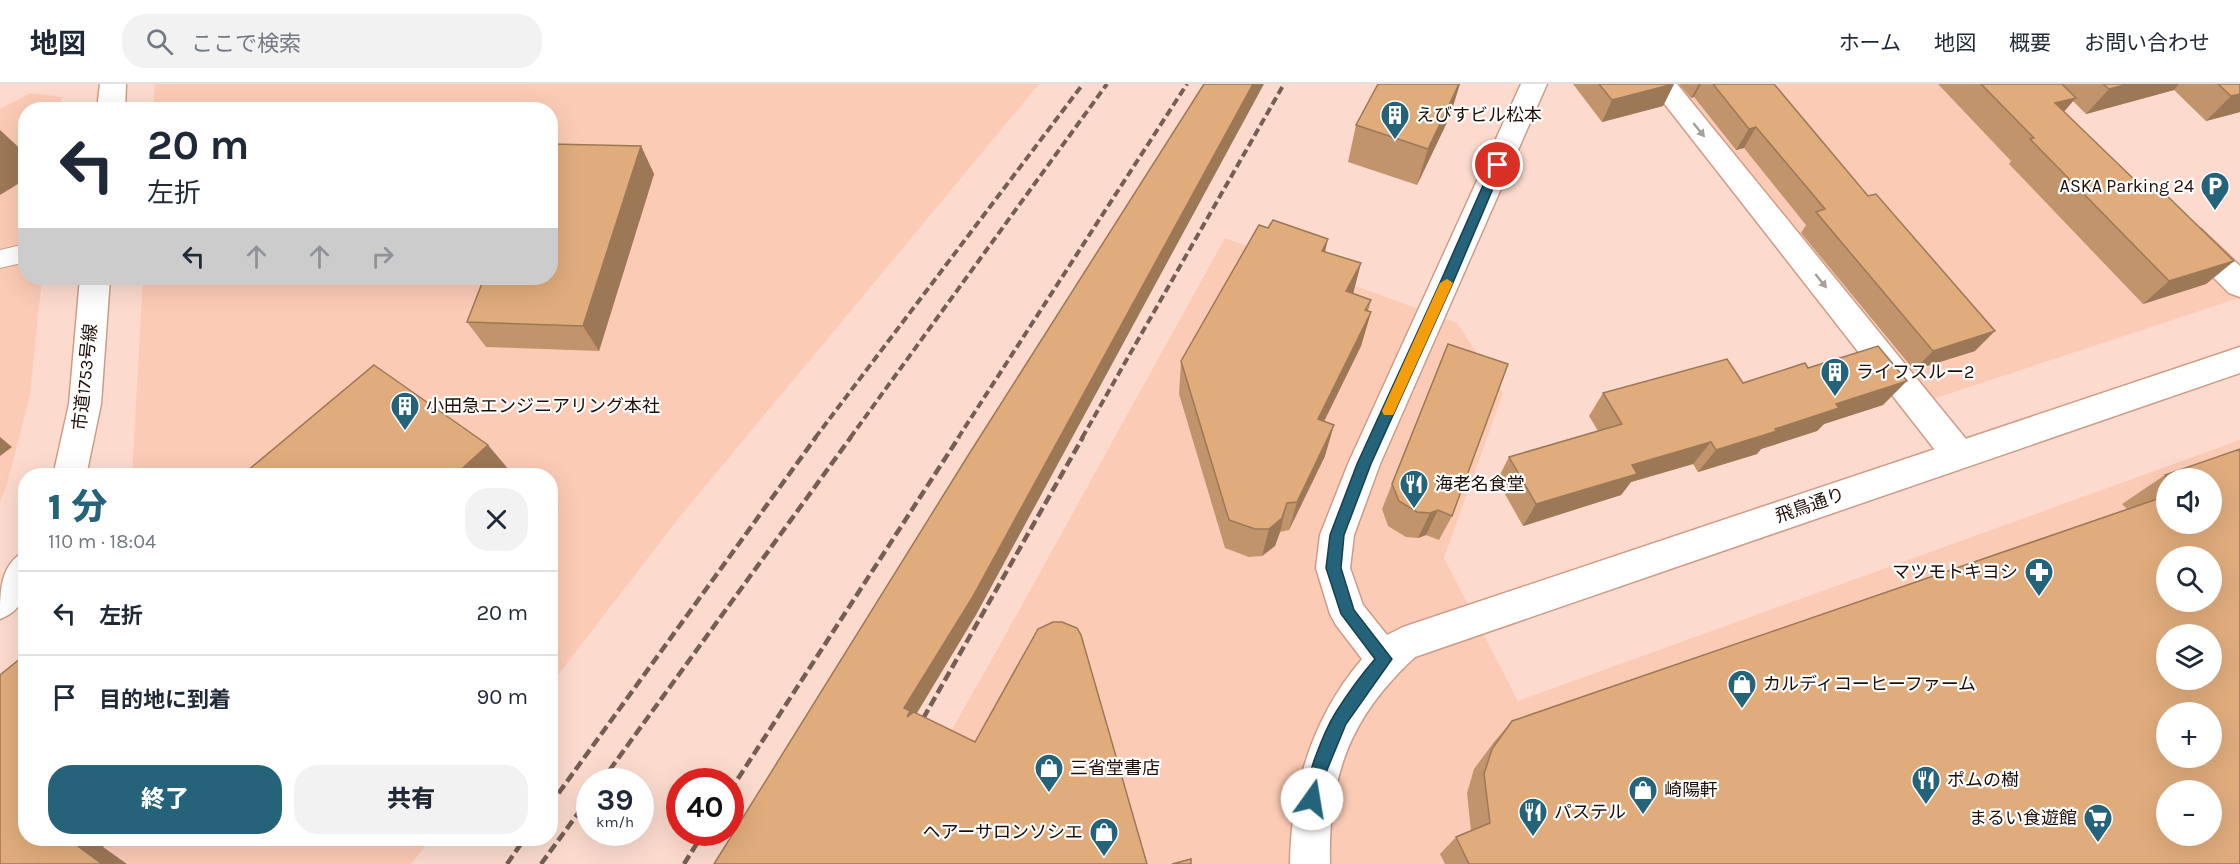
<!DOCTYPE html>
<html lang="ja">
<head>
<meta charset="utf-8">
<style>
	:root { --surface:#fff; --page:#f2f2f3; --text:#1f2937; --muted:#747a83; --line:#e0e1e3; --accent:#246379 }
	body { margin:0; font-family:Karla,"Noto Sans JP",sans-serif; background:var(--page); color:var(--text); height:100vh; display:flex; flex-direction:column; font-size:22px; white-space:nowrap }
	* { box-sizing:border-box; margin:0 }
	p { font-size:20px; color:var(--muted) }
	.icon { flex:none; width:33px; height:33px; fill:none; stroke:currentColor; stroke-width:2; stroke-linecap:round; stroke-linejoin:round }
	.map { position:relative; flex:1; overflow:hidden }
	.side { position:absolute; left:18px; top:384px; width:540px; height:378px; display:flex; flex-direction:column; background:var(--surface); border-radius:24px; box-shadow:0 6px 24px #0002 }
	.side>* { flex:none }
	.banner { position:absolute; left:18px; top:18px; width:540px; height:183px; border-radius:24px; box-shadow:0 6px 24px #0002; background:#fff; color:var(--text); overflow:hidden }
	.tools { position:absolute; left:2156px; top:384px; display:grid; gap:12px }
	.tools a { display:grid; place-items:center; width:66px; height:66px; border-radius:50%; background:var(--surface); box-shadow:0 6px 24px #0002; font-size:30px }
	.speed { position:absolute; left:576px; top:684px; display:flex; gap:12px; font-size:30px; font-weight:700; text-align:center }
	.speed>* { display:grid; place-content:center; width:78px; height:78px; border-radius:50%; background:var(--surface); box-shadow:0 6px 24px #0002; line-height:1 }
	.speed small { font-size:15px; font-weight:400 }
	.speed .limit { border:9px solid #d22; background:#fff; color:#111 }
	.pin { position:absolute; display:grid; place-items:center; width:51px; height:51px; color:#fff; margin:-26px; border:3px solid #fff; border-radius:50%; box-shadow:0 2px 6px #0007 }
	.me { position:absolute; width:66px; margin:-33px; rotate:13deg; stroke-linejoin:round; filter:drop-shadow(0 0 4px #0008) }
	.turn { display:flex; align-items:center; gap:21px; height:126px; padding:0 30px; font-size:27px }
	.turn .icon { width:78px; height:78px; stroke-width:2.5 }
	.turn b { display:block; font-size:42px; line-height:51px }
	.lanes { display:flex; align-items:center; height:57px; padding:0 30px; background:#0003; justify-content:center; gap:30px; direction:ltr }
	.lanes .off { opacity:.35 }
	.round { display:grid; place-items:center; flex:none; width:63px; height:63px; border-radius:24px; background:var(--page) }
	.summary { display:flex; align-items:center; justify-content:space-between; height:102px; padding:0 30px }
	h1 { font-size:36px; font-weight:800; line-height:45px; color:var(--accent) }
	.primary-button { display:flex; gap:12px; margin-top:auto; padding:12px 30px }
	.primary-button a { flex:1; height:69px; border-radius:24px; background:var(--accent); color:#fff; font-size:24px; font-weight:800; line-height:69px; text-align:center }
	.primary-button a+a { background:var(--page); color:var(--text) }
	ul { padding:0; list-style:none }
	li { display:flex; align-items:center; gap:18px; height:84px; padding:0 30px; border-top:2px solid var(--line) }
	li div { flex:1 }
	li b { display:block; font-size:22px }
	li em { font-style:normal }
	header { display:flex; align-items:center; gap:36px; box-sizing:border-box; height:84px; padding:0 30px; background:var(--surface); border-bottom:2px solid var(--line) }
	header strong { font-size:28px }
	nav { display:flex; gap:33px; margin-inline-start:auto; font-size:21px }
	.search { width:420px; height:54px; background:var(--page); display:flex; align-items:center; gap:15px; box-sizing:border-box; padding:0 21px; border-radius:24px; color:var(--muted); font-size:22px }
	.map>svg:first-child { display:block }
	.built { fill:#fccbb6; fill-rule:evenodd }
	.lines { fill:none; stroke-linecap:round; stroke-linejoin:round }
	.service-casing { stroke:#ce9c86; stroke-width:2 }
	.minor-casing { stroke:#ce9c86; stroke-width:3 }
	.tertiary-casing { stroke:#ce9c86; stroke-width:3 }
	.service { fill:#fff; fill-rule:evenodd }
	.minor { fill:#fff; fill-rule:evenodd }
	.tertiary { fill:#fff; fill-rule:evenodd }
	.rail-far1 { stroke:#765e54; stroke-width:4; stroke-dasharray:8 4; stroke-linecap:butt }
	.rail { stroke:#765e54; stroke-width:4.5; stroke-dasharray:10 4.5; stroke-linecap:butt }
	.wall { fill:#c1946b; fill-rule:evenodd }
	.shaded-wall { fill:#9d7857 }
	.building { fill:#e0ac7c; stroke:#9d7857; stroke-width:1.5; fill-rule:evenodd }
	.oneway { fill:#a69f9b }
	.route { fill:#246379; stroke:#17404f; stroke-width:1.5 }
	.slow { fill:#f59e0b }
	.labels { text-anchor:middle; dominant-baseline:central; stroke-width:4.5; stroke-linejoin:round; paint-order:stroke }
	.poi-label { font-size:18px; fill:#200e06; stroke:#fff; text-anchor:start }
	.street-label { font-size:18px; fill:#200e06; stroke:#fff }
</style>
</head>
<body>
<header>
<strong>地図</strong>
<div class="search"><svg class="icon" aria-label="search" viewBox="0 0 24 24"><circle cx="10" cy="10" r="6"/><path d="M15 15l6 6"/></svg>ここで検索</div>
<nav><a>ホーム</a><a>地図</a><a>概要</a><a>お問い合わせ</a></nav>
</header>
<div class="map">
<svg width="2240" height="780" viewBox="0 0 2240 780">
	<rect width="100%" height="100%" fill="#fcdbce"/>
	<!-- built -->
	<g class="built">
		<polygon points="155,0 1039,0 678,435 551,600 550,392 132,392 143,194 550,194 550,26 153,25"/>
		<polygon points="1678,0 2021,0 2239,214 1933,315"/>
		<polygon points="30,9 62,13 60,25 26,26 26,194 42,194 30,311 6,404 0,417 0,25"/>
		<path d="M1225,154L1457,239L1503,309L1444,474L1518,617L2240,356V780H876L1002,557ZM2166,394H2211V440H2166ZM2166,472H2211V518H2166ZM2166,550H2211V596H2166ZM2166,628H2211V674H2166ZM2166,706H2211V752H2166Z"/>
		<polygon points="0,598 26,754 431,755 411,780 0,780"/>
	</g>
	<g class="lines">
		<!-- service casing -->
		<g class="service-casing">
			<polygon id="service" points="26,160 26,178 0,184 0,166"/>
		</g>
		<!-- minor casing -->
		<g class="minor-casing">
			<g id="minor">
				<polygon points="1649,0 1677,0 1970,360 1974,370 1970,380 1958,384 1946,380"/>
				<polygon points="2191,142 2201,145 2240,182 2240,213 2229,209 2181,161 2176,153 2181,145"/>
			</g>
		</g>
		<!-- tertiary casing -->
		<g class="tertiary-casing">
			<g id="tertiary">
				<polygon points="100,0 126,0 125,26 97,26"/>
				<path d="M1521,0H1547L1380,380L1354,451L1350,484L1363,521L1387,551L1403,543L2240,263V289L1415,573C1350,633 1328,692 1330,780H1290C1291,704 1312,634 1362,575L1336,541L1330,530L1316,484L1320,451L1348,380Z"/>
				<polygon points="80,194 110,194 101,320 86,392 53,392 69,320"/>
				<path d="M26,467C26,495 32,523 0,535C0,507 0,479 26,467Z"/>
			</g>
		</g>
		<!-- service -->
		<use href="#service" class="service"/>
		<!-- minor -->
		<use href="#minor" class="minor"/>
		<!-- tertiary -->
		<use href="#tertiary" class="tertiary"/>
		<!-- rail-far1 -->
		<g class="rail-far1">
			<polyline points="815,354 1083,0"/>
			<polyline points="850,354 1107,0"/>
			<polyline points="958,354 1187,0"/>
			<polyline points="1082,354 1284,0"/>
		</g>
		<!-- rail -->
		<g class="rail">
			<polyline points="916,647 1083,353"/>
			<polyline points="601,698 851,353"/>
			<polyline points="730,707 959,353"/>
			<polyline points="550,721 816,353"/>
			<polyline points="507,780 525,754"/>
			<polyline points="541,780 590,713"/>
			<polyline points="684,780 704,748"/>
		</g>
	</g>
	<!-- wall -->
	<g class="wall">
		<polygon points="1573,0 1674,0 1663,22 1602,38"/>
		<polygon points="1679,0 1774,0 1975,267 1914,286 1801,149 1806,141 1744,64 1736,66 1694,13 1691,14"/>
		<polygon points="1938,0 2240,0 2240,28 2206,37 2174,6 2086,30 2073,17 2064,28 2144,105 2234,177 2206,200 2143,220 2009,80 2011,77"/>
		<polygon points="1450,32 1417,101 1348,78 1356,41"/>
		<polygon points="641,62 654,90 599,267 486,263 467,238"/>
		<polygon points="1325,168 1361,179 1353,209 1368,227 1371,228 1361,262 1324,337 1325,372 1289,446 1280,448 1275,462 1262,472 1249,473 1225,464 1179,310 1181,277"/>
		<polygon points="1448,260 1452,432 1439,456 1426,451 1418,454 1406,453 1388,442 1382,425"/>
		<polygon points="1808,284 1883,321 1824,340 1817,347 1761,365 1757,370 1698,388 1693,380 1631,398 1621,411 1523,442 1497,396 1509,373 1598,347 1589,332 1603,309 1743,299"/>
		<path d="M2240,365V780H1445L1440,770L1456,753L1471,747L1467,709L1474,685L1494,658L1512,637L2127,425L2122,420L2165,391ZM2166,394H2211L2166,440Z"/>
	</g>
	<!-- shaded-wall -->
	<g class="shaded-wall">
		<polygon points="1253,0 1264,0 976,531 914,634 913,648 904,624"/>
		<polygon points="1459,0 1460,0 1450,32 1417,101 1428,65"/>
		<polygon points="1674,0 1663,22 1602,38 1612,16"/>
		<polygon points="1699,0 1701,0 1694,13 1691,14"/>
		<polygon points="2128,0 2179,0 2174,6 2086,30 2109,5"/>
		<polygon points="2240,10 2240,28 2206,37 2231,12"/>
		<polygon points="2076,14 2054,38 2055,19"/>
		<polygon points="1756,43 1744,64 1736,66 1749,45"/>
		<polygon points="0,46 26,70 26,95 0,111"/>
		<polygon points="641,62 654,90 599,267 583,242"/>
		<polygon points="1328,155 1320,190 1322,167"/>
		<polygon points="2234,177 2206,200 2143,220 2169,197"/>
		<polygon points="1361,179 1352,214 1346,207"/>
		<polygon points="1371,216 1362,246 1371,228 1361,262 1310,366 1318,335"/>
		<polygon points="1995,247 1975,267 1914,286 1933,267"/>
		<polygon points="1907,297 1883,321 1824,340 1817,347 1761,365 1757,370 1698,388 1716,366 1775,345 1836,320"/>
		<polygon points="1334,341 1325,372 1289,446 1297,418"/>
		<polygon points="0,353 12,363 0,372"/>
		<polygon points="1711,358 1693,380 1631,398 1621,411 1523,442 1536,420 1632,381"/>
		<polygon points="488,361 510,387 505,392 454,392"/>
		<polygon points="1287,419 1280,448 1275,462 1262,472 1269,445"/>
		<polygon points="1438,426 1426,451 1418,454 1430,429"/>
		<polygon points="67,754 113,754 103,763 127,780 102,780"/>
	</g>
	<!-- building -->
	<g class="building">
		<polygon points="1204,0 1253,0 972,514 904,624 910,627 907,633 914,628 975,658 1038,545 1053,538 1062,538 1077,544 1081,551 1147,780 714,780 969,370"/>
		<polygon points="1378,0 1459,0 1428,65 1356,41"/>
		<polygon points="1599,0 1673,0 1612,16"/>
		<polygon points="1713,0 1774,0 1868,112 1876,110 1995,247 1933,267 1816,128 1825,125 1756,43 1749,45"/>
		<polygon points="1981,0 2062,0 2076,14 2055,19 2144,105 2156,101 2234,177 2169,197 2030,55 2034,54"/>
		<polygon points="2103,0 2128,0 2109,5"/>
		<polygon points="2218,0 2240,0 2240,10 2231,12"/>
		<polygon points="550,60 641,62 583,242 467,238 484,194 550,194"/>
		<polygon points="1273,136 1328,155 1322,167 1361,179 1346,207 1371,216 1365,226 1371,228 1318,335 1334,341 1297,418 1287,419 1282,434 1269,445 1255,445 1229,436 1181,277 1259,141 1268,144"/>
		<polygon points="1448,260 1508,280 1452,432 1438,426 1430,429 1417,428 1399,417 1392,400"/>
		<polygon points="1878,262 1907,297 1836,320 1839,324 1775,345 1777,347 1716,366 1711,358 1632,381 1637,390 1536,420 1509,373 1622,340 1603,309 1727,275 1743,299 1805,279 1808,284"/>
		<polygon points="374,281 488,361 454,392 241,392"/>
		<path d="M2240,365V780H1469L1456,753L1490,739L1484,690L1492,665L1512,637L2166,412V440H2211V394H2168L2165,391ZM2166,472H2211V518H2166ZM2166,550H2211V596H2166ZM2166,628H2211V674H2166ZM2166,706H2211V752H2166Z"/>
		<polygon points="26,570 26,754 67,754 102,780 0,780 0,591"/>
		<polygon points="1191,775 1191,780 1172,780"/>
	</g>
	<!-- one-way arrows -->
	<defs><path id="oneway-solid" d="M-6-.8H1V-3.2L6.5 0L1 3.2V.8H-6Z" transform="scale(1.5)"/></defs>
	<g class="oneway">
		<use href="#oneway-solid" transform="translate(1699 46) rotate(51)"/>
		<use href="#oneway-solid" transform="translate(1821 197) rotate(51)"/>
	</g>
	<!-- route -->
	<path class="route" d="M1498,77L1503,81L1452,201L1371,380L1344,451L1341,484L1354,526L1392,575L1346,640L1327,686L1318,720L1312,722L1307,720C1300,703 1326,644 1336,628C1348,609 1361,591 1375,575L1341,530L1326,484L1330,451L1357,380L1439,201L1492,81Z"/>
	<!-- slow -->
	<polygon class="slow" points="1447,195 1453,199 1395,327 1393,331 1384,331 1382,327 1440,199"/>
	<!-- icons -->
	<defs>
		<g id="building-pin" transform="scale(1.5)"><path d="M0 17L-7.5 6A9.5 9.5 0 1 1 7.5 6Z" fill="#246379" stroke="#fff"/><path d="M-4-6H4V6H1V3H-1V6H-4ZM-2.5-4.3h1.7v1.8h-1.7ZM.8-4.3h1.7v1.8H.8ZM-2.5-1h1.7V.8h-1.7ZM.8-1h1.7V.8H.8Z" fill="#fff"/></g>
		<g id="parking-pin" transform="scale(1.5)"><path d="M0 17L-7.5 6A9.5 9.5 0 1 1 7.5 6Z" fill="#246379" stroke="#fff"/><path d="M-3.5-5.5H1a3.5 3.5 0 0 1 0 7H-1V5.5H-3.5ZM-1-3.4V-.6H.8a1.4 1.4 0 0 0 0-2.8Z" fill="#fff"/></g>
		<g id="restaurant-pin" transform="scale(1.5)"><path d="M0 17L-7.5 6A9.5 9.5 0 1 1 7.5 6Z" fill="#246379" stroke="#fff"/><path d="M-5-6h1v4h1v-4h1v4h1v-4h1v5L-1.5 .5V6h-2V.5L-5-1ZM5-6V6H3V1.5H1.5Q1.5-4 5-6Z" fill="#fff"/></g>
		<g id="pharmacy-pin" transform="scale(1.5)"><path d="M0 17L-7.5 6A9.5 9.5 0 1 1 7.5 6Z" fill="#246379" stroke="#fff"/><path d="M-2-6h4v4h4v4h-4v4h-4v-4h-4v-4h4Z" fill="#fff"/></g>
		<g id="shop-pin" transform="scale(1.5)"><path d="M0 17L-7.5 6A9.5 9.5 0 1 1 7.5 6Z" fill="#246379" stroke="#fff"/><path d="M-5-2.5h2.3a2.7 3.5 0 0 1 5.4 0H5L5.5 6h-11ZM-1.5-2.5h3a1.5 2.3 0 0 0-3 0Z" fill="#fff"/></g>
		<g id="supermarket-pin" transform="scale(1.5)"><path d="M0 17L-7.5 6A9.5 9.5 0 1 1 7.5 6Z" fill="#246379" stroke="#fff"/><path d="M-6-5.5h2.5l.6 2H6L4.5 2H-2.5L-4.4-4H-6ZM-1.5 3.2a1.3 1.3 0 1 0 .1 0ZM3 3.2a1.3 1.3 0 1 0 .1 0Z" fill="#fff"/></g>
	</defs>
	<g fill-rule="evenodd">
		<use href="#building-pin" x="1395" y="31"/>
		<use href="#parking-pin" x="2215" y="102"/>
		<use href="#building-pin" x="1835" y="288"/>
		<use href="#building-pin" x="405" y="322"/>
		<use href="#restaurant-pin" x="1414" y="400"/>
		<use href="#pharmacy-pin" x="2039" y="488"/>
		<use href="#shop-pin" x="1742" y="600"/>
		<use href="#shop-pin" x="1049" y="684"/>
		<use href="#restaurant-pin" x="1926" y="696"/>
		<use href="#shop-pin" x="1643" y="706"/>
		<use href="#restaurant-pin" x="1533" y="728"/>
		<use href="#supermarket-pin" x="2098" y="734"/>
		<use href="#shop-pin" x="1104" y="748"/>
	</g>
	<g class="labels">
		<!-- poi labels -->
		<g class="poi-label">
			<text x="1416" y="31">えびすビル松本</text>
			<text x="2194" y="102" text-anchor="end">ASKA Parking 24</text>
			<text x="1856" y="288">ライフスルー2</text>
			<text x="426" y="322">小田急エンジニアリング本社</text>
			<text x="1435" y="400">海老名食堂</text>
			<text x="2018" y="488" text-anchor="end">マツモトキヨシ</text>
			<text x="1763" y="600">カルディコーヒーファーム</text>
			<text x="1070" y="684">三省堂書店</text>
			<text x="1947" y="696">ポムの樹</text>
			<text x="1664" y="706">崎陽軒</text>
			<text x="1554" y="728">パステル</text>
			<text x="2077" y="734" text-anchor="end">まるい食遊館</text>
			<text x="1083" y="748" text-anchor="end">ヘアーサロンソシエ</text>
		</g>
		<!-- street labels -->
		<g class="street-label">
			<text transform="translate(85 293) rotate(-84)">市道1753号線</text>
			<text transform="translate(1810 421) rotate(-19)">飛鳥通り</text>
		</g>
	</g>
</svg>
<div class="tools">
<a><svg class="icon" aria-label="sound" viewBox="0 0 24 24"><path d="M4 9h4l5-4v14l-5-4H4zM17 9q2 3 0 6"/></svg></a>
<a><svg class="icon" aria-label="search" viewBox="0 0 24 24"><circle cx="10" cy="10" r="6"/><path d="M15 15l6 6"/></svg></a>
<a><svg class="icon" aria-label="layers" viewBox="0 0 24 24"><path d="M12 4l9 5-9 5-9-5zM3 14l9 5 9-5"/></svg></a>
<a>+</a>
<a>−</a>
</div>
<div class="speed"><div>39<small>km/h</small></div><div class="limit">40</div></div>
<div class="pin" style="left:1498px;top:81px;background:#d93025"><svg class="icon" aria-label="arrive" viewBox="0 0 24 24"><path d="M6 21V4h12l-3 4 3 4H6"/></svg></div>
<svg class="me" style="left:1312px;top:715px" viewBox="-20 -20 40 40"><circle r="19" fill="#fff"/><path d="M0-13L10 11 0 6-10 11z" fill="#246379"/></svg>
<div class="banner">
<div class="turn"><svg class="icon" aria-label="left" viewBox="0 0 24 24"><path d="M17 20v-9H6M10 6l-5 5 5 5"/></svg><div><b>20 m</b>左折</div></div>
<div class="lanes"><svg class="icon" aria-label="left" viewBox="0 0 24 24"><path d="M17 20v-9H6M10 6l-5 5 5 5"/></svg><svg class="icon off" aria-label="ahead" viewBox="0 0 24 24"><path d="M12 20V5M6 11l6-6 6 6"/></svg><svg class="icon off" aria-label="ahead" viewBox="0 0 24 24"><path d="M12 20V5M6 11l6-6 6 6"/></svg><svg class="icon off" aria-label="right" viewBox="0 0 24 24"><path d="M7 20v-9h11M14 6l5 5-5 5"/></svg></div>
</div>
<section class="side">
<div class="summary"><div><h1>1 分</h1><p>110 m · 18:04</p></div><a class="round"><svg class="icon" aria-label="close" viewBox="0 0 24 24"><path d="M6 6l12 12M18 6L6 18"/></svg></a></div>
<ul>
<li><svg class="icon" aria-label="left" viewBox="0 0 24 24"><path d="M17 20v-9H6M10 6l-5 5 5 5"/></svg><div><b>左折</b></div><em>20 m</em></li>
<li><svg class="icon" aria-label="arrive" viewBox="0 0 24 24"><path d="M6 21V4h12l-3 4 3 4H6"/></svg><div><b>目的地に到着</b></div><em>90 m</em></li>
</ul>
<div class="primary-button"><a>終了</a><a>共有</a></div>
</section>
</div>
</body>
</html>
